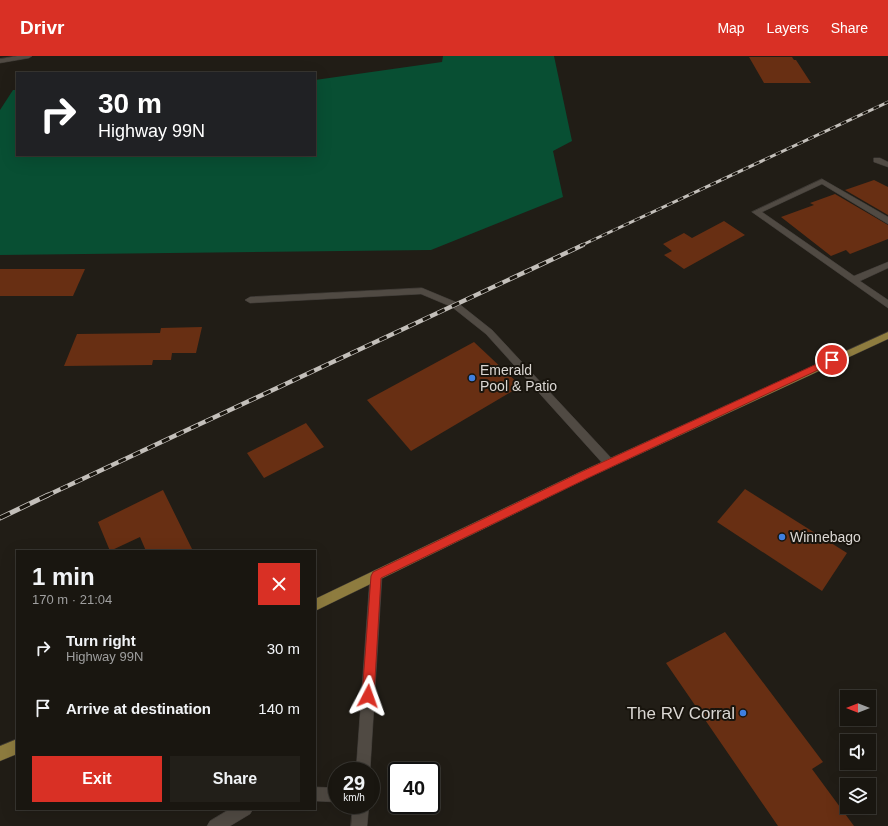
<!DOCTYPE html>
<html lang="en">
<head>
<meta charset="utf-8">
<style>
	:root { --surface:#191610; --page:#221f19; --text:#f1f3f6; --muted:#9f9f9f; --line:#373530; --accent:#d93025 }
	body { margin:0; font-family:Arial,sans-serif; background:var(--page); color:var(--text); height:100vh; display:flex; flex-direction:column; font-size:15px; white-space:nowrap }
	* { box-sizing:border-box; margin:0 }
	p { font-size:13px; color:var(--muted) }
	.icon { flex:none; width:22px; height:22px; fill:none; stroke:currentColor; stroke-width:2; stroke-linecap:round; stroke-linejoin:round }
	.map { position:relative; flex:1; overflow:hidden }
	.sheet { position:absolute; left:16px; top:494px; width:300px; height:260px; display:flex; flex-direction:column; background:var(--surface); border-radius:0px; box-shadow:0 4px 16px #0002,0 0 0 1px var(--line) }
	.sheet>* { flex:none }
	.hud { position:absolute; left:16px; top:16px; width:300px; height:84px; border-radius:0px; box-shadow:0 4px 16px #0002,0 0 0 1px var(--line); background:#202124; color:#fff; overflow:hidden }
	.needle { width:26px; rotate:270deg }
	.controls { position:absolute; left:840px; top:634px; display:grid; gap:8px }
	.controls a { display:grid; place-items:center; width:36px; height:36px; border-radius:0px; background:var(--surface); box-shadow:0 4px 16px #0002,0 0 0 1px var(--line); font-size:20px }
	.speed { position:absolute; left:328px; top:706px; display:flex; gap:8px; font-size:20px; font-weight:700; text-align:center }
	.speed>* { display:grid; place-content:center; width:52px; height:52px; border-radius:50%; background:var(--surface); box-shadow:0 4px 16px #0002,0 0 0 1px var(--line); line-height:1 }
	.speed small { font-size:10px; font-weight:400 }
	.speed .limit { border:2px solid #111; border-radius:6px; background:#fff; color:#111 }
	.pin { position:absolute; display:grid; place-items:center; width:34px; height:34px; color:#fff; margin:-17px; border:2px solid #fff; border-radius:50%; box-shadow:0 1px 4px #0007 }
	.me { position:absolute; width:44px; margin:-22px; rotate:4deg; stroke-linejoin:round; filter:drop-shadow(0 0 3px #0008) }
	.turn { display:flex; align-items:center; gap:14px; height:84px; padding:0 16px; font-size:18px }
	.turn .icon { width:52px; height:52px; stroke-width:2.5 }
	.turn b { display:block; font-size:28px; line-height:34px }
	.round { display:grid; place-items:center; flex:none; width:42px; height:42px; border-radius:0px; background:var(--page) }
	.summary { display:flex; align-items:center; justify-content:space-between; height:68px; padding:0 16px }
	h1 { font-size:24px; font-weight:800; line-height:30px }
	.primary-button { display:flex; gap:8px; margin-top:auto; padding:8px 16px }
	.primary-button a { flex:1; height:46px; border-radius:0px; background:var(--accent); color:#fff; font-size:16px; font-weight:800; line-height:46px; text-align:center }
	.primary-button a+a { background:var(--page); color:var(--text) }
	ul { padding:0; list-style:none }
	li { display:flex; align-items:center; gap:12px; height:60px; padding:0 16px }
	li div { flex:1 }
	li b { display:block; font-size:15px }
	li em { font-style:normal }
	header { display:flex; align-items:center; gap:24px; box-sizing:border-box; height:56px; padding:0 20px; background:var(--accent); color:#fff }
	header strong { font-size:19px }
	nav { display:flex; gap:22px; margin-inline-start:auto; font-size:14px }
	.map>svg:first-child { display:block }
	.green { fill:#084f33 }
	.building { fill:#682f13 }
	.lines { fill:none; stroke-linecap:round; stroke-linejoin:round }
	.service-casing { stroke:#3d3935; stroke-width:1 }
	.minor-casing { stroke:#3d3935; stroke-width:1 }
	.tertiary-casing { stroke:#3d3935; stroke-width:1 }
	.primary-casing { stroke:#3d3935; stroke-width:1 }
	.service { fill:#504a43; fill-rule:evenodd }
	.minor { fill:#504a43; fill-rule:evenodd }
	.tertiary { fill:#504a43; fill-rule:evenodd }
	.primary { fill:#8e7c3f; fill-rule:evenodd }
	.rail-far2-casing { stroke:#c3bfba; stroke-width:3 }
	.rail-far1-casing { stroke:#c3bfba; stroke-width:4.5 }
	.rail-casing { stroke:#c3bfba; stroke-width:5 }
	.rail-far2 { stroke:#18140d; stroke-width:2; stroke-dasharray:6; stroke-linecap:butt }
	.rail-far1 { stroke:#18140d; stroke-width:3; stroke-dasharray:8; stroke-linecap:butt }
	.rail { stroke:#18140d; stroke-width:3.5; stroke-dasharray:11; stroke-linecap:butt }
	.route { fill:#d93025; stroke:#8d1f18 }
	.shop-dot { fill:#3f7fe0; stroke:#18140d; stroke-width:1.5 }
	.labels { text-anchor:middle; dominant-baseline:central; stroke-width:4; stroke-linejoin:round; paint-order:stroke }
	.poi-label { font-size:14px; fill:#dbd7d3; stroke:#18140d; text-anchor:start }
	.near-poi-label { font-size:17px; fill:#dbd7d3; stroke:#18140d; text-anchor:end }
</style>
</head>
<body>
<header>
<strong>Drivr</strong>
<nav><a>Map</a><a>Layers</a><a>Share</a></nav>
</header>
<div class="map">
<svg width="888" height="770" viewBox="0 0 888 770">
	<rect width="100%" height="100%" fill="#211d16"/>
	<!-- green -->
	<polygon class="green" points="443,0 554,0 572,85 553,95 563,141 431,194 0,199 0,54 13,34 17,34 17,99 315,99 315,24 442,6"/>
	<!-- building -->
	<g class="building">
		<polygon points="749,1 792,1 794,4 796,4 811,27 764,27"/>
		<polygon points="874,124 888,131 888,159 845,134"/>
		<polygon points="835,138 888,169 888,183 850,198 846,194 831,200 781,161 814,149 810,147"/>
		<polygon points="724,165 745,179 684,213 664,199 672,195 663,188 684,177 692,182"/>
		<polygon points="0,213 85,213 73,240 0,240"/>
		<polygon points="202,271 196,297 172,297 171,304 153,304 152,309 64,310 77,278 160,277 161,272"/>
		<polygon points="474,286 521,330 411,395 367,344"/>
		<polygon points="306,367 324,391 264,422 247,397"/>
		<polygon points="745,433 847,497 822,535 717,466"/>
		<polygon points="163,434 193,495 146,495 140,481 110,495 98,466"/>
		<polygon points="725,576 823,706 812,713 854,770 778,770 666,607"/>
	</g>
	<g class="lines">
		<!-- service casing -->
		<g class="service-casing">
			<g id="service">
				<polygon points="17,0 32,0 29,2 0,7 0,3"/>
				<polygon points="874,102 880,102 888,106 888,111 874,106"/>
				<polygon points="822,123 888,161 888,168 822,128 762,156 854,220 888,206 888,212 860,225 888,244 888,252 752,156"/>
				<polygon points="422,232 458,247 492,274 613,404 615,407 613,410 609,412 605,410 486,278 452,251 421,238 250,247 245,244 250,241"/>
			</g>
		</g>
		<!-- minor casing -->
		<g class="minor-casing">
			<g id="minor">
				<polygon points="315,731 337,732 337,746 315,745"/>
				<polygon points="230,753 253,753 250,758 230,770 207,770 210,765"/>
			</g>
		</g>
		<!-- tertiary casing -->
		<g class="tertiary-casing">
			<g id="tertiary">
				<polygon points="376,514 380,516 382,520 370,715 356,715 370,520 372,516"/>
				<polygon points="353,749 369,749 367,770 351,770"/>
			</g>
		</g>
		<!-- primary casing -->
		<g class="primary-casing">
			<g id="primary">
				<polygon points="888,276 888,283 588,422 315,555 315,543 580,416"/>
				<polygon points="17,683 17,698 0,705 0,690"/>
			</g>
		</g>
		<!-- service -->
		<use href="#service" class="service"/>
		<!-- minor -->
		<use href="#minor" class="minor"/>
		<!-- tertiary -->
		<use href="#tertiary" class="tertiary"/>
		<!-- primary -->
		<use href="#primary" class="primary"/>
		<!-- rail-far2 casing -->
		<g class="rail-far2-casing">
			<polyline id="rail-far2" points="580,190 888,46"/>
		</g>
		<!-- rail-far1 casing -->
		<g class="rail-far1-casing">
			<polyline id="rail-far1" points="46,440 583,189"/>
		</g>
		<!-- rail casing -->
		<g class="rail-casing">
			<polyline id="rail" points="0,462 48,439"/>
		</g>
		<!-- rail-far2 -->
		<use href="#rail-far2" class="rail-far2"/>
		<!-- rail-far1 -->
		<use href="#rail-far1" class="rail-far1"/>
		<!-- rail -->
		<use href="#rail" class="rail"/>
	</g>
	<!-- route -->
	<polygon class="route" points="832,301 836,304 835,306 588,422 381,522 374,640 372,644 368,646 364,644 362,640 371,520 373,516 581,416"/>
	<!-- markers -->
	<g class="shop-dot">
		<circle cx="472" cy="322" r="4"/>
		<circle cx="782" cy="481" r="4"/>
		<circle cx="743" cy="657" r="4"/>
	</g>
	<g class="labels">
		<!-- poi labels -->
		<g class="poi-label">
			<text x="480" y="314">Emerald<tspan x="480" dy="16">Pool &amp; Patio</tspan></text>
			<text x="790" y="481">Winnebago</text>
		</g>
		<!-- near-poi labels -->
		<g class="near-poi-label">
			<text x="735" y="657">The RV Corral</text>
		</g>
	</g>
</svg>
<div class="controls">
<a><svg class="needle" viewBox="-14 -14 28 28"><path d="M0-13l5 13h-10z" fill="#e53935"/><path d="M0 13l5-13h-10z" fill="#9f9f9f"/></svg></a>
<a><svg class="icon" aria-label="sound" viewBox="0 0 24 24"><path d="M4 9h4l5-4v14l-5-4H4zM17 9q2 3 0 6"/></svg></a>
<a><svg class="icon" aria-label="layers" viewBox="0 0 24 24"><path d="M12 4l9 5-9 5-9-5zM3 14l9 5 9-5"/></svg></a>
</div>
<div class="speed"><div>29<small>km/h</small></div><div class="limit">40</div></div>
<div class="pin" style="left:832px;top:304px;background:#d93025"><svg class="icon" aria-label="arrive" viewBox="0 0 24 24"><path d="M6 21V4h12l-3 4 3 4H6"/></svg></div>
<svg class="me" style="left:368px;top:640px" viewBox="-20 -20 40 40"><path d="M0-17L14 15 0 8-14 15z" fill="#d93025" stroke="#fff" stroke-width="4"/></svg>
<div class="hud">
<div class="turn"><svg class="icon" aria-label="right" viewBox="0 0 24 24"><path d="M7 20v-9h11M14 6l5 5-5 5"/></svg><div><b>30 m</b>Highway 99N</div></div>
</div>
<section class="sheet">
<div class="summary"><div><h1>1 min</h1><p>170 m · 21:04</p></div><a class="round" style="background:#d93025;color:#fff"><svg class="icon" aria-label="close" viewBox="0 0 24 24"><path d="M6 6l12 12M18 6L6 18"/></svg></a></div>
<ul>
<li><svg class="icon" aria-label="right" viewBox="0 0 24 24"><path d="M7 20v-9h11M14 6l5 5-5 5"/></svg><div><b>Turn right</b><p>Highway 99N</p></div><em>30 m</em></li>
<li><svg class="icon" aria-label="arrive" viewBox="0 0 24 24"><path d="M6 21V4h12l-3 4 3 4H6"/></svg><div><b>Arrive at destination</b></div><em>140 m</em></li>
</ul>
<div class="primary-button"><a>Exit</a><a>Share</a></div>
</section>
</div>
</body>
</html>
